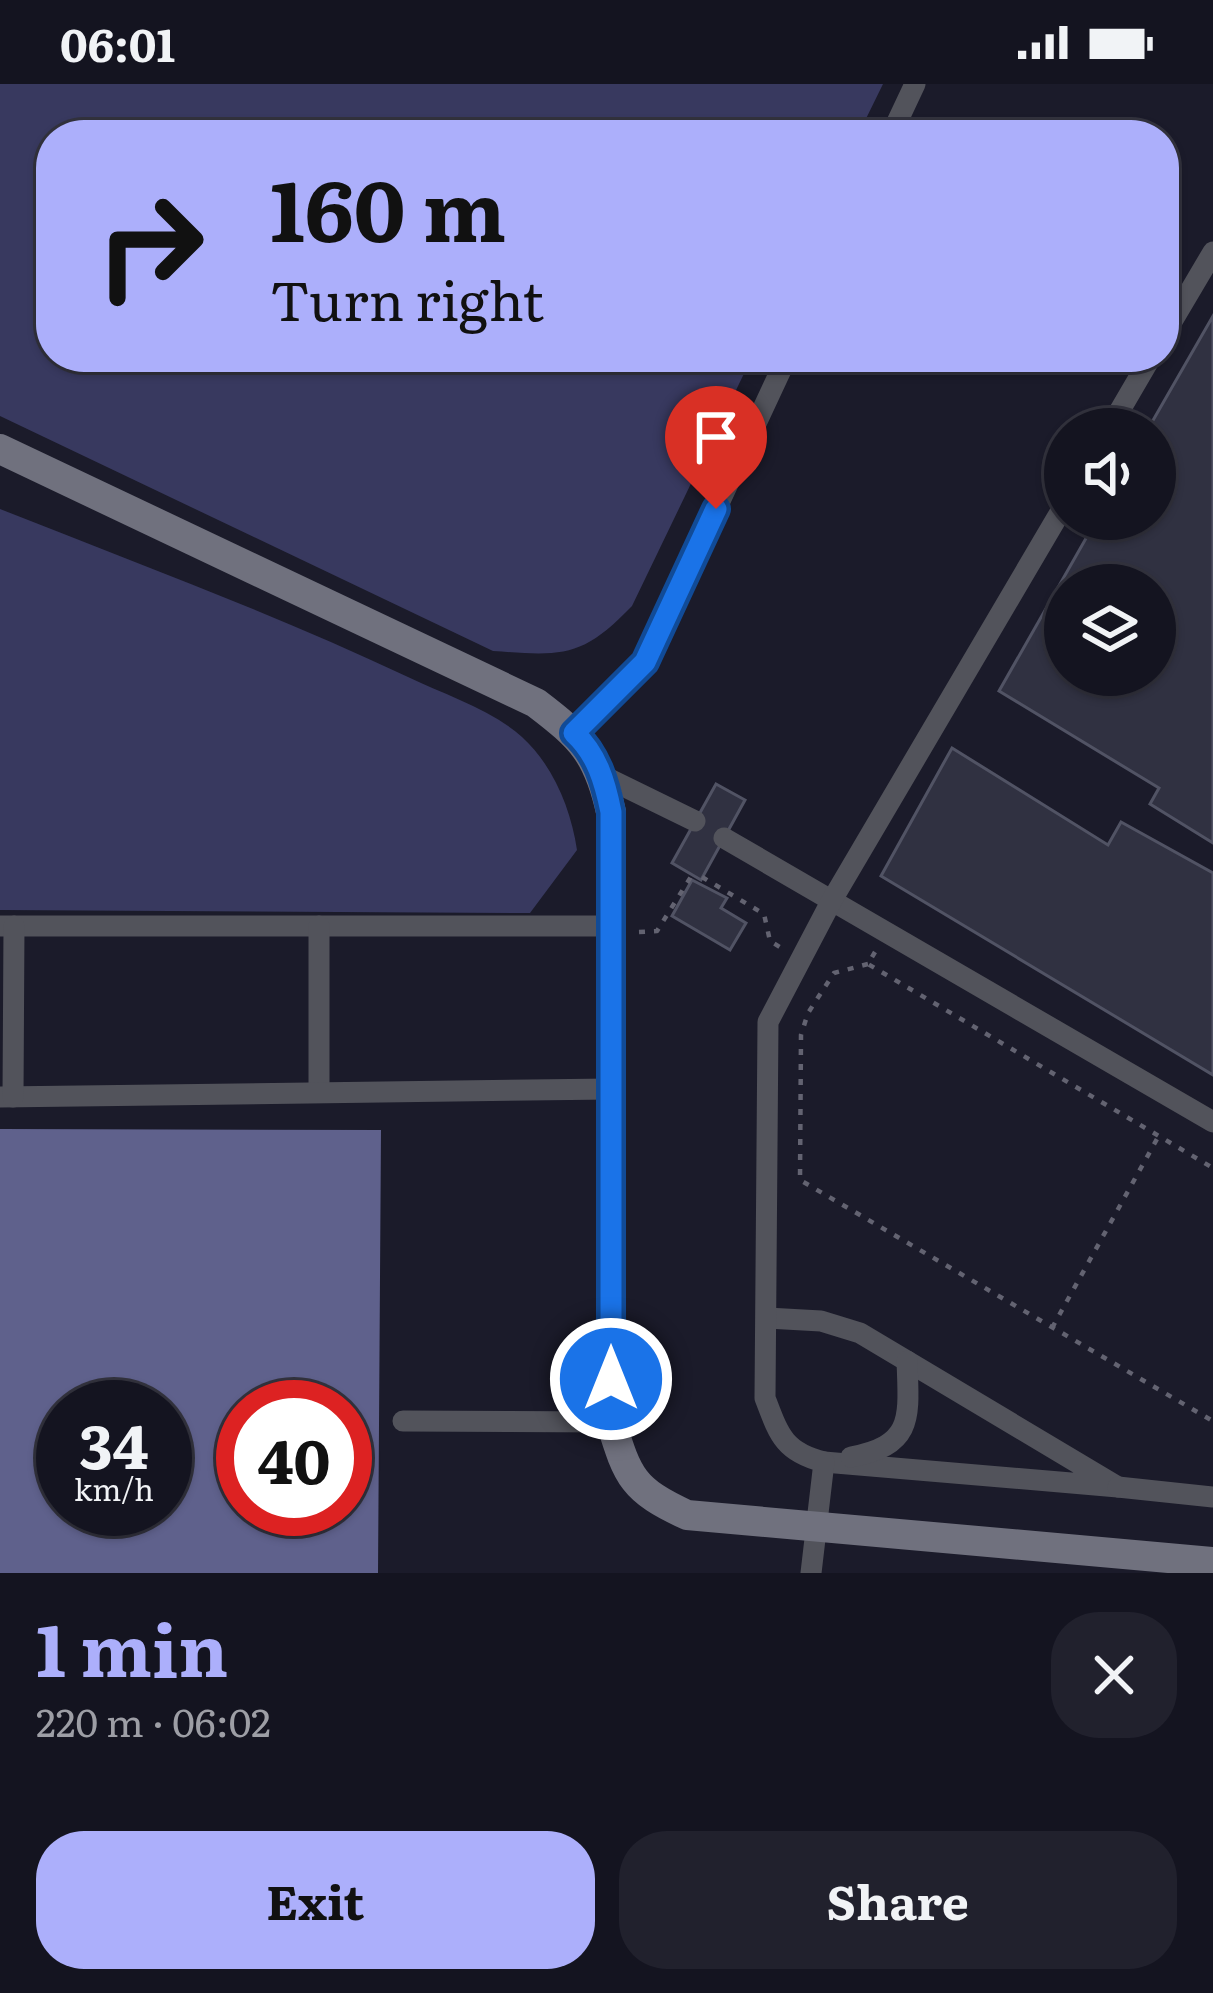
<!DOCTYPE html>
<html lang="en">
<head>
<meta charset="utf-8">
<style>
	:root { --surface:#141420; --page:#21212d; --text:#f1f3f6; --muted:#9d9ea5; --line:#33333e; --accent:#acaffb }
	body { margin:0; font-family:Literata,serif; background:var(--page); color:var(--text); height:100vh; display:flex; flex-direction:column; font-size:45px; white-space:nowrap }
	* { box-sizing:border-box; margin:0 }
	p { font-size:39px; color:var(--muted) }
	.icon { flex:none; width:66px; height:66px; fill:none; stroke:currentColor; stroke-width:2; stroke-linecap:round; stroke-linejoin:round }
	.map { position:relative; height:1489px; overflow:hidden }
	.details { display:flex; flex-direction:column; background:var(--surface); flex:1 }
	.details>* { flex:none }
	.banner { position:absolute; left:36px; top:36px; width:1143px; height:252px; border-radius:48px; box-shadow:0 3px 9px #0004,0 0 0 3px var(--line); background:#acaffb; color:#111; overflow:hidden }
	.controls { position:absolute; left:1044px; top:324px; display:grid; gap:24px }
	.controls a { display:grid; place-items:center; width:132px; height:132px; border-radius:50%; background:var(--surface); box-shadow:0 3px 9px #0004,0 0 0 3px var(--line); font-size:60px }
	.speed { position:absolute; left:36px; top:1296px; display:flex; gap:24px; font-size:60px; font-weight:700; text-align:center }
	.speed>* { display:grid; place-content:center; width:156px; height:156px; border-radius:50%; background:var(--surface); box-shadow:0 3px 9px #0004,0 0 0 3px var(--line); line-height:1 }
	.speed small { font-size:30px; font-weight:400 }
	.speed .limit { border:18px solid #d22; background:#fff; color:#111 }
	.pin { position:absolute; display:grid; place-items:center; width:102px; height:102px; color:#fff; margin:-123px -51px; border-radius:50% 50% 50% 0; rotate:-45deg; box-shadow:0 0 12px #0007 }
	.pin .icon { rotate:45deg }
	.me { position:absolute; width:132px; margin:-66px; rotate:0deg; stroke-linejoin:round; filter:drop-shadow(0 0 9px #0008) }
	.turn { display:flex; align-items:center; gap:42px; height:252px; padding:0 36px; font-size:54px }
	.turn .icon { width:156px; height:156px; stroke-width:2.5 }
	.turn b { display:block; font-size:84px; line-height:102px }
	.round { display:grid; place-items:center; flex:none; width:126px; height:126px; border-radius:48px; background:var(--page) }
	.headline { display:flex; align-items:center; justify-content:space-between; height:204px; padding:0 36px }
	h1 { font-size:72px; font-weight:700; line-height:90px; color:var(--accent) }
	.cta { display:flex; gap:24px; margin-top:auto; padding:24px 36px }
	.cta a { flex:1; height:138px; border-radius:48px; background:var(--accent); color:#111; font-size:48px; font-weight:700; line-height:138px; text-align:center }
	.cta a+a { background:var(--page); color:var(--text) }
	.status { display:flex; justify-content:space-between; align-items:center; height:84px; padding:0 60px; background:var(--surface); direction:ltr }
	.status svg { height:33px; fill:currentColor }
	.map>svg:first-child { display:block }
	.green { fill:#38395f }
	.water { fill:#5f618c; fill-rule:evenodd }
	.building { fill:#303141; stroke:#515364; stroke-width:3; fill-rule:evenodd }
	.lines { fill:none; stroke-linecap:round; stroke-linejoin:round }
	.path { stroke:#636371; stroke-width:4.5; stroke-dasharray:6 9; stroke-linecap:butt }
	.street { stroke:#52535b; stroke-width:21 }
	.secondary { stroke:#70717e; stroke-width:30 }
	.route-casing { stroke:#114b97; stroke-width:30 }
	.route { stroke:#1a73e8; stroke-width:21 }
</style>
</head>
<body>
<div class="status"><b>06:01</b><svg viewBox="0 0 49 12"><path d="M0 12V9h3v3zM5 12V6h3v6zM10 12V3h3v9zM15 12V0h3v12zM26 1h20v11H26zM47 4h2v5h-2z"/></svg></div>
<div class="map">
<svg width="1213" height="1489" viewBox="0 0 1213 1489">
	<rect width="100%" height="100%" fill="#1b1b2a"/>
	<!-- green -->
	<g class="green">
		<path d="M0,0H883L858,51H51V273H752L632,522C582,574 563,572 493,567L0,332Z"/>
		<path d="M0,425C136,479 275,530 408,593C445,611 491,625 522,653C553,681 571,725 577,766L530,829L0,826Z"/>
	</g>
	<!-- water -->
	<path class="water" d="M0,1045L381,1046L378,1489H0ZM63,1323H165V1425H63ZM243,1323H345V1425H243Z"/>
	<!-- building -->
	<g class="building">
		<path d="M1213,232V759L1150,720L1159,704L999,607L1097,435H1155V345H1148ZM1065,501H1155V591H1065Z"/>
		<polygon points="952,664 1108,761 1121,738 1213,789 1213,991 881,792"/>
		<polygon points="716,700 745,716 701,796 672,779"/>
		<polygon points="692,796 727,814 721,824 746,839 730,866 672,832"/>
	</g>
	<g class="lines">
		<!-- path -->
		<g class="path">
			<polyline points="702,793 764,830 770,857 783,865"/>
			<polyline points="639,848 657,847 692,791"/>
			<polyline points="875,868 868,880 1213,1084"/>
			<polyline points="868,880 834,889 808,929 801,951 800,1096 1211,1336"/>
			<polyline points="1052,1244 1157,1055"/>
		</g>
		<!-- street -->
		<g class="street">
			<polyline points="891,51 915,0"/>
			<polyline points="1164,251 1213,168"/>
			<polyline points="1109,345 1151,273"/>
			<polyline points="575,648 645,578 787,273"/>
			<polyline points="603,692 695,737"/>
			<polyline points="724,754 1213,1038"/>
			<polyline points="0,842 611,842"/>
			<polyline points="319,1008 319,842"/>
			<polyline points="0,1013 611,1005"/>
			<polyline points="13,1013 14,842"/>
			<polyline points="767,1234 821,1237 860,1249 1118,1403 824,1378"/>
			<polyline points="403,1337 611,1338"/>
			<path d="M851,1373C914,1361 909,1334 907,1277"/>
			<polyline points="1118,1403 1213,1413"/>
			<path d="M811,1489L824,1378C784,1368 779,1351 765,1314L768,938L832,816L1065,420"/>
		</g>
		<!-- secondary -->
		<path class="secondary" d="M0,365L536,619C582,654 598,670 611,728V1338C628,1394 633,1406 687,1431L1213,1478"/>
	</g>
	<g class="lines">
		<!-- route casing -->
		<g class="route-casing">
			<path id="route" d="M611,1295V728C605,698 597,670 574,649L645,578L716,425"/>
		</g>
		<!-- route -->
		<use href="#route" class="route"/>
	</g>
</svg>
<div class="controls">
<a><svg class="icon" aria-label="sound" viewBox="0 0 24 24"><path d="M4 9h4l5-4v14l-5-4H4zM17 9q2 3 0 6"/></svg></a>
<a><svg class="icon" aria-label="layers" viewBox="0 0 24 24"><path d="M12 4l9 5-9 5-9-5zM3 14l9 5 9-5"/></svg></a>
</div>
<div class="speed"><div>34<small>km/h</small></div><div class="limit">40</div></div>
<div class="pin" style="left:716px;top:425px;background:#d93025"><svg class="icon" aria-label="arrive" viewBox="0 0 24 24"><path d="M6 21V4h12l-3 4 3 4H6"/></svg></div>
<svg class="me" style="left:611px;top:1295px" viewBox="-20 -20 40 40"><circle r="17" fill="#1a73e8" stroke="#fff" stroke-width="3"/><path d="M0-11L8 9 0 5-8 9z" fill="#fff"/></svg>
<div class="banner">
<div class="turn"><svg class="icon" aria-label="right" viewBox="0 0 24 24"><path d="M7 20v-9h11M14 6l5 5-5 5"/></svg><div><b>160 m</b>Turn right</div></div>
</div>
</div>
<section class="details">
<div class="headline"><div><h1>1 min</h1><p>220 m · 06:02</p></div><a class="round"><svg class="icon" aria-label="close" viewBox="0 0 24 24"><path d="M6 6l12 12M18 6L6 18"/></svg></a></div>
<div class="cta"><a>Exit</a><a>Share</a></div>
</section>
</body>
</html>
